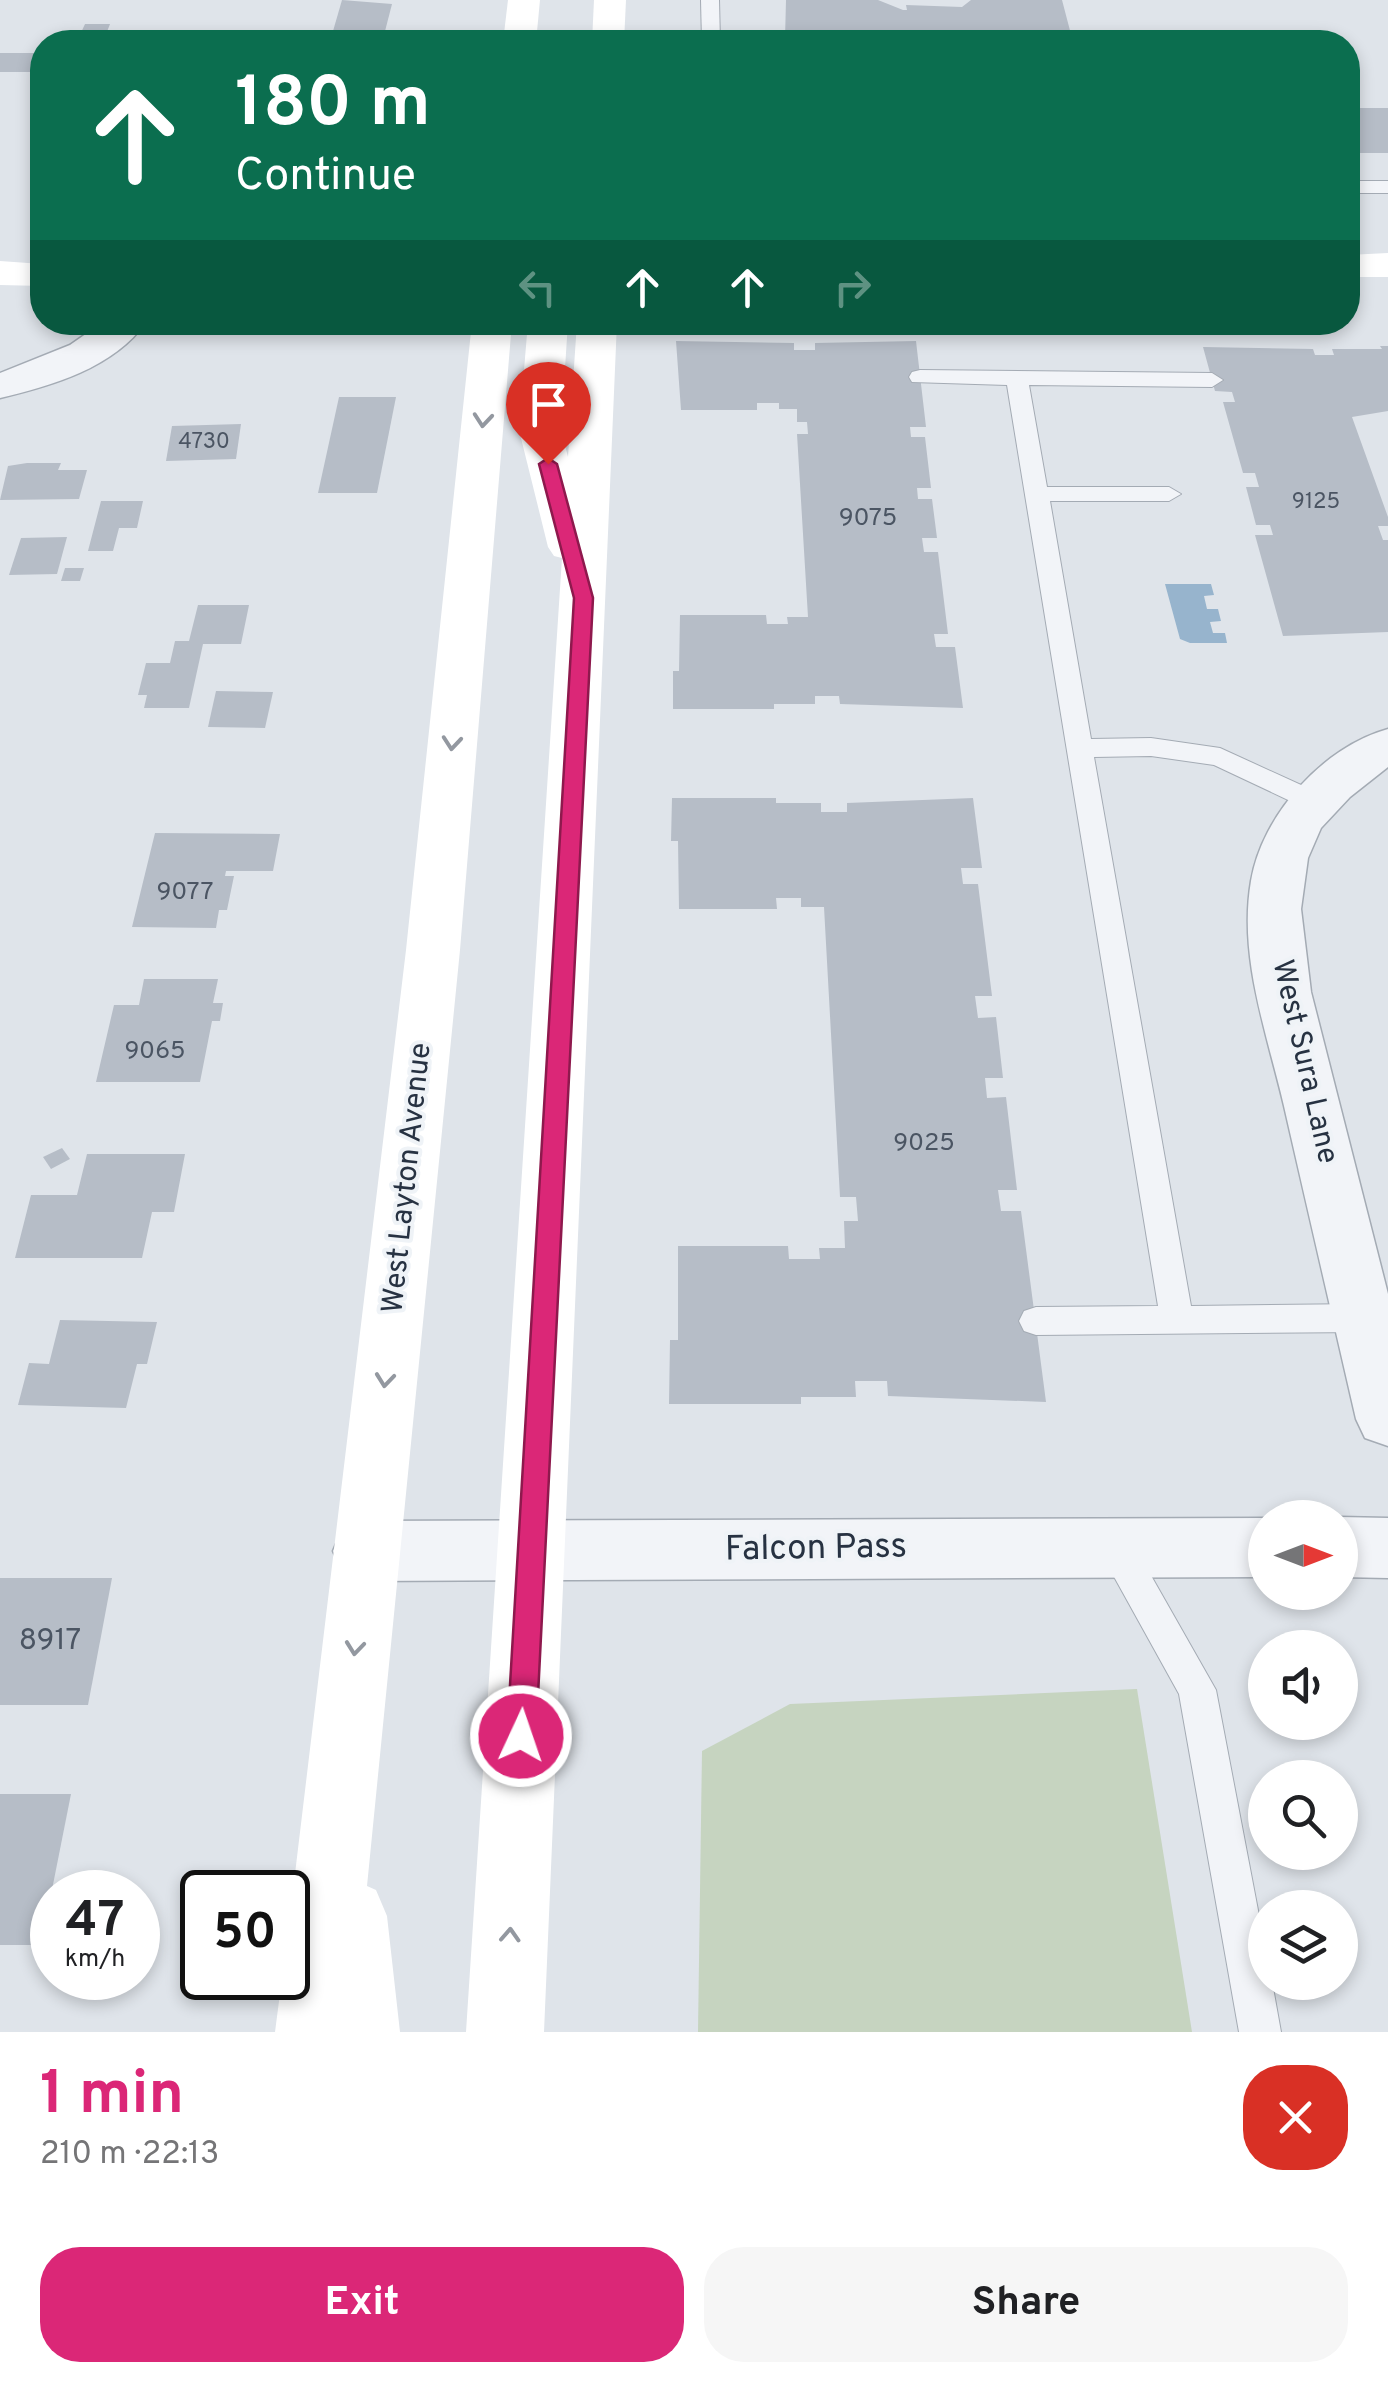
<!DOCTYPE html>
<html lang="en">
<head>
<meta charset="utf-8">
<style>
	:root { --surface:#fff; --page:#f6f6f6; --text:#202124; --muted:#757577; --accent:#db2777 }
	body { margin:0; font-family:Overpass,sans-serif; background:var(--page); color:var(--text); height:100vh; display:flex; flex-direction:column; font-size:38px; white-space:nowrap }
	* { box-sizing:border-box; margin:0 }
	p { font-size:32px; color:var(--muted) }
	.icon { flex:none; width:55px; height:55px; fill:none; stroke:currentColor; stroke-width:2; stroke-linecap:round; stroke-linejoin:round }
	.map { position:relative; height:2032px; overflow:hidden }
	.side { display:flex; flex-direction:column; background:var(--surface); flex:1 }
	.side>* { flex:none }
	.top-card { position:absolute; left:30px; top:30px; width:1330px; height:305px; border-radius:40px; box-shadow:0 5px 15px #0003; background:#0b6e4f; color:#fff; overflow:hidden }
	.needle { width:65px; rotate:90deg }
	.controls { position:absolute; left:1248px; top:1500px; display:grid; gap:20px }
	.controls a { display:grid; place-items:center; width:110px; height:110px; border-radius:50%; background:var(--surface); box-shadow:0 5px 15px #0003; font-size:50px }
	.speed { position:absolute; left:30px; top:1870px; display:flex; gap:20px; font-size:50px; font-weight:700; text-align:center }
	.speed>* { display:grid; place-content:center; width:130px; height:130px; border-radius:50%; background:var(--surface); box-shadow:0 5px 15px #0003; line-height:1 }
	.speed small { font-size:25px; font-weight:400 }
	.speed .limit { border:5px solid #111; border-radius:15px; background:#fff; color:#111 }
	.pin { position:absolute; display:grid; place-items:center; width:85px; height:85px; color:#fff; margin:-102px -42px; border-radius:50% 50% 50% 0; rotate:-45deg; box-shadow:0 0 10px #0007 }
	.pin .icon { rotate:45deg }
	.me { position:absolute; width:110px; margin:-55px; rotate:3deg; stroke-linejoin:round; filter:drop-shadow(0 0 8px #0008) }
	.turn { display:flex; align-items:center; gap:35px; height:210px; padding:0 40px; font-size:45px }
	.turn .icon { width:130px; height:130px; stroke-width:2.5 }
	.turn b { display:block; font-size:70px; line-height:85px }
	.lanes { display:flex; align-items:center; height:95px; padding:0 40px; background:#0003; justify-content:center; gap:50px; direction:ltr }
	.lanes .off { opacity:.35 }
	.round { display:grid; place-items:center; flex:none; width:105px; height:105px; border-radius:40px; background:var(--page) }
	.overview { display:flex; align-items:center; justify-content:space-between; height:170px; padding:0 40px }
	h1 { font-size:60px; font-weight:700; line-height:75px; color:var(--accent) }
	.cta { display:flex; gap:20px; margin-top:auto; padding:20px 40px }
	.cta a { flex:1; height:115px; border-radius:40px; background:var(--accent); color:#fff; font-size:40px; font-weight:700; line-height:115px; text-align:center }
	.cta a+a { background:var(--page); color:var(--text) }
	.map>svg:first-child { display:block }
	.green { fill:#c6d4c0 }
	.water { fill:#97b4cd }
	.building { fill:#b6bdc7 }
	.lines { fill:none; stroke-linecap:round; stroke-linejoin:round }
	.service-casing { stroke:#a4abb4; stroke-width:2 }
	.minor-casing { stroke:#a4abb4; stroke-width:3 }
	.service { fill:#f2f4f8; fill-rule:evenodd }
	.minor { fill:#f2f4f8; fill-rule:evenodd }
	.secondary { fill:#fff; fill-rule:evenodd }
	.oneway { stroke:#9398a0 }
	.route { fill:#db2777; stroke:#8e194d; stroke-width:2.5 }
	.labels { text-anchor:middle; dominant-baseline:central; stroke-width:8; stroke-linejoin:round; paint-order:stroke }
	.far-number-label { font-size:22px; fill:#4b5563 }
	.number-label { font-size:25px; fill:#4b5563 }
	.street-label { font-size:30px; fill:#273242; stroke:#eff3f7 }
	.near-number-label { font-size:30px; fill:#4b5563 }
	.near-street-label { font-size:35px; fill:#273242; stroke:#eff3f7 }
</style>
</head>
<body>
<div class="map">
<svg width="1388" height="2032" viewBox="0 0 1388 2032">
	<rect width="100%" height="100%" fill="#dfe4ea"/>
	<!-- green -->
	<polygon class="green" points="1137,1689 1192,2032 698,2032 702,1751 790,1704"/>
	<!-- water -->
	<polygon class="water" points="1165,584 1211,584 1214,595 1204,596 1207,609 1218,609 1221,621 1210,622 1213,633 1225,633 1227,643 1190,643 1180,639"/>
	<!-- building -->
	<g class="building">
		<polygon points="342,0 392,4 383,39 331,38"/>
		<polygon points="786,0 878,0 903,10 907,10 906,5 962,7 971,0 1062,0 1073,42 938,42 927,38 913,38 914,42 790,42 785,39"/>
		<polygon points="85,24 110,24 105,37 79,37"/>
		<polygon points="0,53 39,53 31,72 0,72"/>
		<rect x="1348" y="108" width="40" height="45"/>
		<polygon points="676,341 794,343 794,350 815,350 815,343 916,341 926,427 910,427 911,437 925,437 931,488 917,488 918,499 932,499 937,538 922,538 924,552 938,552 948,634 934,634 936,647 955,647 963,708 840,704 839,696 815,696 815,704 774,704 774,709 673,709 673,671 679,671 680,615 766,615 767,624 788,624 787,617 808,617 797,434 808,434 807,422 797,422 797,409 779,409 779,403 757,403 757,410 681,410"/>
		<polygon points="1380,346 1388,346 1388,411 1352,417 1388,517 1388,526 1378,526 1383,540 1388,540 1388,632 1283,636 1255,535 1273,535 1270,525 1256,525 1246,487 1259,487 1255,473 1243,473 1223,402 1235,402 1232,392 1215,391 1203,347 1313,349 1315,355 1334,355 1332,349 1382,349"/>
		<polygon points="339,397 396,397 377,493 318,493"/>
		<polygon points="241,424 236,459 166,461 172,426"/>
		<polygon points="27,463 61,463 58,470 87,470 79,499 0,500 8,466"/>
		<polygon points="101,501 143,501 137,528 119,528 113,551 88,551"/>
		<polygon points="67,537 57,574 9,575 21,538"/>
		<polygon points="65,568 84,568 80,581 61,581"/>
		<polygon points="198,605 249,605 241,644 203,644 189,708 144,708 147,695 138,695 146,663 170,663 175,641 189,641"/>
		<polygon points="216,691 273,692 265,728 208,727"/>
		<polygon points="672,798 776,798 776,803 821,803 821,812 847,812 847,803 973,798 982,868 961,868 963,884 978,884 992,996 975,996 978,1018 996,1017 1003,1078 985,1078 987,1098 1006,1097 1017,1190 998,1190 1001,1211 1021,1211 1046,1402 888,1396 887,1381 855,1381 856,1397 801,1397 801,1404 669,1404 670,1340 678,1340 678,1246 788,1246 789,1259 820,1259 819,1248 845,1248 844,1221 858,1221 856,1197 840,1197 824,907 801,907 801,898 776,898 777,909 679,909 678,841 671,841"/>
		<polygon points="155,833 280,834 273,871 226,871 225,876 234,876 227,910 219,910 216,928 132,927"/>
		<polygon points="144,979 218,979 213,1003 223,1003 220,1021 212,1021 200,1082 96,1082 114,1005 139,1005"/>
		<polygon points="62,1148 70,1159 51,1169 43,1157"/>
		<polygon points="87,1154 185,1154 174,1212 152,1212 142,1258 15,1258 31,1195 77,1195"/>
		<polygon points="60,1320 157,1322 147,1364 137,1364 126,1408 18,1405 29,1363 49,1364"/>
		<polygon points="0,1578 112,1578 88,1705 0,1705"/>
		<polygon points="0,1794 71,1794 41,1945 0,1945"/>
	</g>
	<g class="lines">
		<!-- service casing -->
		<g class="service-casing">
			<g id="service">
				<polygon points="701,0 719,0 720,42 702,42"/>
				<rect x="1348" y="181" width="40" height="12"/>
				<polygon points="920,370 1212,373 1223,380 1212,387 1029,385 1047,487 1169,487 1181,494 1169,501 1050,501 1091,739 1151,738 1220,748 1323,795 1327,801 1323,807 1303,807 1214,765 1151,756 1094,757 1191,1306 1363,1304 1375,1308 1380,1318 1375,1328 1363,1332 1036,1335 1024,1331 1019,1321 1024,1311 1036,1307 1158,1306 1007,385 912,382 909,377 912,372"/>
				<polygon points="1115,1530 1128,1535 1216,1690 1265,1947 1265,1982 1272,1982 1281,2032 1239,2032 1179,1694 1097,1546 1102,1535"/>
			</g>
		</g>
		<!-- minor casing -->
		<g class="minor-casing">
			<g id="minor">
				<path d="M103,322H146C114,368 51,386 0,398V373L70,345Z"/>
				<path d="M1388,729V767L1350,797L1321,828L1308,858L1301,909L1311,992L1388,1294V1446L1365,1438L1356,1419C1332,1315 1308,1211 1284,1106C1267,1033 1238,957 1251,881C1262,815 1323,747 1388,729Z"/>
				<polygon points="1340,1517 1388,1518 1388,1578 1340,1577"/>
				<polygon points="1265,1518 1265,1577 366,1581 342,1572 333,1551 342,1530 366,1521"/>
			</g>
		</g>
		<!-- service -->
		<use href="#service" class="service"/>
		<!-- minor -->
		<use href="#minor" class="minor"/>
		<!-- secondary -->
		<g class="secondary">
			<polygon points="508,0 540,0 536,42 503,42"/>
			<polygon points="594,0 626,0 624,42 592,42"/>
			<polygon points="1388,253 1388,277 1348,277 1348,255"/>
			<polygon points="0,261 42,264 42,286 0,285"/>
			<polygon points="472,322 512,322 460,950 367,1886 376,1890 387,1916 400,2032 275,2032 282,1978 288,1978 288,1932 406,950"/>
			<polygon points="528,322 568,322 561,430 568,457 577,322 617,322 544,2032 466,2032 562,558 554,556 548,547 519,430"/>
		</g>
	</g>
	<!-- one-way arrows -->
	<defs><path id="oneway-chevron" d="M-2-3.5L2.5 0L-2 3.5" fill="none" stroke-width="1.6" stroke-linecap="round" stroke-linejoin="round" transform="scale(2.5)"/></defs>
	<g class="oneway">
		<use href="#oneway-chevron" transform="translate(483 420) rotate(95)"/>
		<use href="#oneway-chevron" transform="translate(452 743) rotate(95)"/>
		<use href="#oneway-chevron" transform="translate(385 1380) rotate(96)"/>
		<use href="#oneway-chevron" transform="translate(355 1648) rotate(96)"/>
		<use href="#oneway-chevron" transform="translate(510 1935) rotate(-87)"/>
	</g>
	<!-- route -->
	<polygon class="route" points="548,458 557,464 593,598 536,1736 532,1745 521,1749 511,1745 507,1736 574,598 539,464"/>
	<g class="labels">
		<!-- far-number labels -->
		<g class="far-number-label">
			<text x="204" y="442">4730</text>
			<text x="1316" y="502">9125</text>
		</g>
		<!-- number labels -->
		<g class="number-label">
			<text x="868" y="519">9075</text>
			<text x="185" y="893">9077</text>
			<text x="155" y="1052">9065</text>
			<text x="924" y="1144">9025</text>
		</g>
		<!-- street labels -->
		<g class="street-label">
			<text transform="translate(1304 1062) rotate(77)">West Sura Lane</text>
			<text transform="translate(408 1178) rotate(-84)">West Layton Avenue</text>
		</g>
		<!-- near-number labels -->
		<g class="near-number-label">
			<text x="50" y="1641">8917</text>
		</g>
		<!-- near-street labels -->
		<g class="near-street-label">
			<text transform="translate(816 1549) rotate(-1)">Falcon Pass</text>
		</g>
	</g>
</svg>
<div class="controls">
<a><svg class="needle" viewBox="-14 -14 28 28"><path d="M0-13l5 13h-10z" fill="#e53935"/><path d="M0 13l5-13h-10z" fill="#757577"/></svg></a>
<a><svg class="icon" aria-label="sound" viewBox="0 0 24 24"><path d="M4 9h4l5-4v14l-5-4H4zM17 9q2 3 0 6"/></svg></a>
<a><svg class="icon" aria-label="search" viewBox="0 0 24 24"><circle cx="10" cy="10" r="6"/><path d="M15 15l6 6"/></svg></a>
<a><svg class="icon" aria-label="layers" viewBox="0 0 24 24"><path d="M12 4l9 5-9 5-9-5zM3 14l9 5 9-5"/></svg></a>
</div>
<div class="speed"><div>47<small>km/h</small></div><div class="limit">50</div></div>
<div class="pin" style="left:548px;top:464px;background:#d93025"><svg class="icon" aria-label="arrive" viewBox="0 0 24 24"><path d="M6 21V4h12l-3 4 3 4H6"/></svg></div>
<svg class="me" style="left:521px;top:1736px" viewBox="-20 -20 40 40"><circle r="17" fill="#db2777" stroke="#fff" stroke-width="3"/><path d="M0-11L8 9 0 5-8 9z" fill="#fff"/></svg>
<div class="top-card">
<div class="turn"><svg class="icon" aria-label="ahead" viewBox="0 0 24 24"><path d="M12 20V5M6 11l6-6 6 6"/></svg><div><b>180 m</b>Continue</div></div>
<div class="lanes"><svg class="icon off" aria-label="left" viewBox="0 0 24 24"><path d="M17 20v-9H6M10 6l-5 5 5 5"/></svg><svg class="icon" aria-label="ahead" viewBox="0 0 24 24"><path d="M12 20V5M6 11l6-6 6 6"/></svg><svg class="icon" aria-label="ahead" viewBox="0 0 24 24"><path d="M12 20V5M6 11l6-6 6 6"/></svg><svg class="icon off" aria-label="right" viewBox="0 0 24 24"><path d="M7 20v-9h11M14 6l5 5-5 5"/></svg></div>
</div>
</div>
<section class="side">
<div class="overview"><div><h1>1 min</h1><p>210 m · 22:13</p></div><a class="round" style="background:#d93025;color:#fff"><svg class="icon" aria-label="close" viewBox="0 0 24 24"><path d="M6 6l12 12M18 6L6 18"/></svg></a></div>
<div class="cta"><a>Exit</a><a>Share</a></div>
</section>
</body>
</html>
